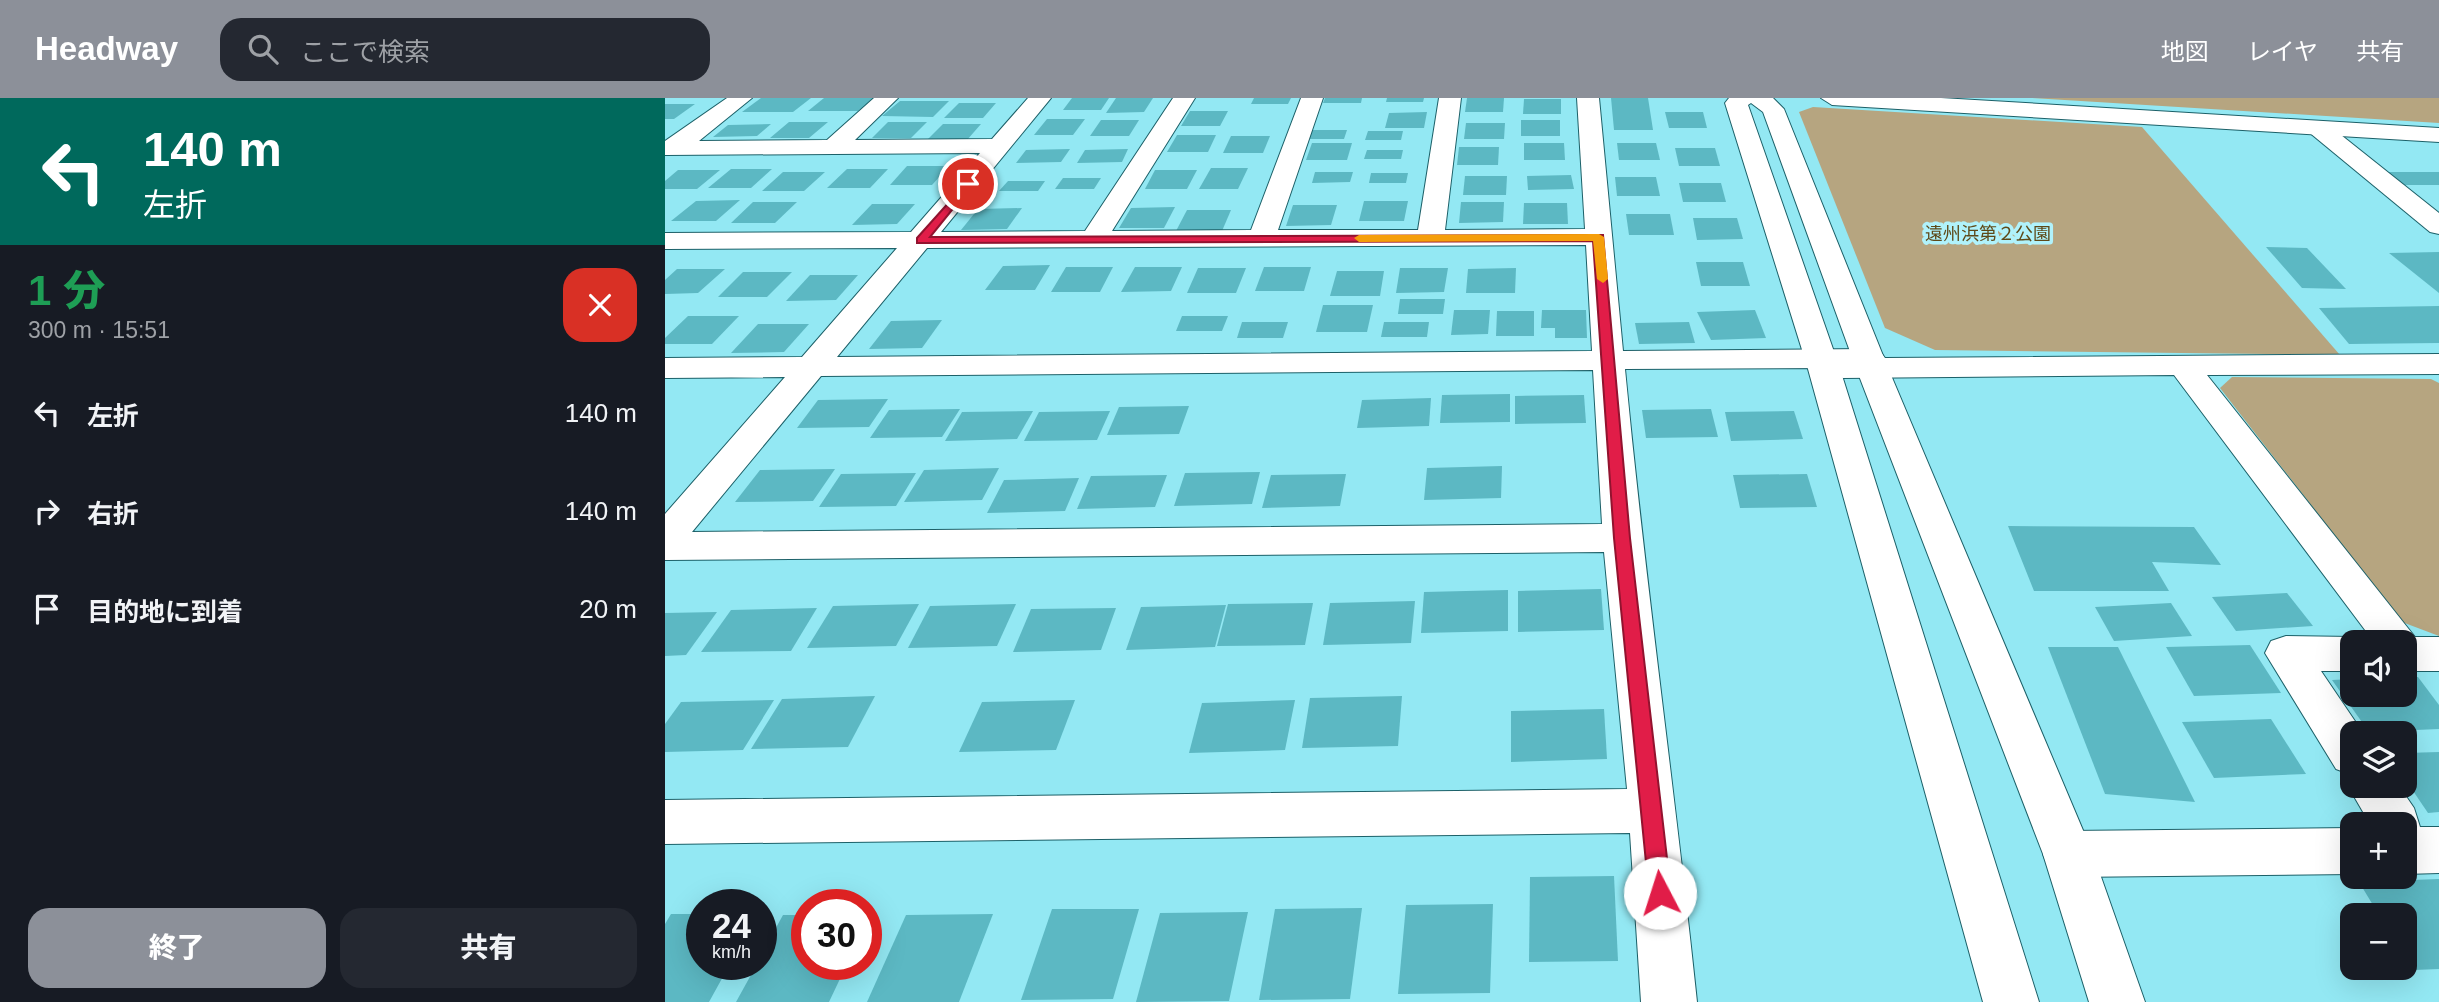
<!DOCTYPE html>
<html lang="ja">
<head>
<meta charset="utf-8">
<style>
	:root { --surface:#171b24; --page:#242831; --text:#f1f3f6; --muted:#9ea1a6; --accent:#8c9099 }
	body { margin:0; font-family:Arial,"Noto Sans JP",sans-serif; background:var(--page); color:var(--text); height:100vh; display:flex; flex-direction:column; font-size:26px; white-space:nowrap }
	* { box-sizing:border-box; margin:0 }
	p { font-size:23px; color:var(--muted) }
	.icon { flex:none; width:38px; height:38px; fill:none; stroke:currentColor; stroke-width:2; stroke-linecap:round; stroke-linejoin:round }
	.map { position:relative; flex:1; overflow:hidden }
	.panel { display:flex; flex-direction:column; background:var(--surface); width:665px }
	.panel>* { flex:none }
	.hud { background:#00695c; color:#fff; overflow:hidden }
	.fabs { position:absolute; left:1675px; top:532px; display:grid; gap:14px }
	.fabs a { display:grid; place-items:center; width:77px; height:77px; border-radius:14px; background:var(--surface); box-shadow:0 7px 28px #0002; font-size:35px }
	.speed { position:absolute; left:21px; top:791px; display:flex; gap:14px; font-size:35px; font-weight:700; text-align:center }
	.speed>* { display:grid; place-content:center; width:91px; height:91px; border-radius:50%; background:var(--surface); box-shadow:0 7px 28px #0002; line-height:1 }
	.speed small { font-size:18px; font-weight:400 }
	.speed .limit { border:10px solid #d22; background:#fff; color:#111 }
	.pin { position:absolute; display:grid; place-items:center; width:60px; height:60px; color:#fff; margin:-30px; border:4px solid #fff; border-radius:50%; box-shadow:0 2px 7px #0007 }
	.me { position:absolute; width:77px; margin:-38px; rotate:355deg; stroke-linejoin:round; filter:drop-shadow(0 0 5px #0008) }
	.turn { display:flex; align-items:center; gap:24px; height:147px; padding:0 28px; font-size:32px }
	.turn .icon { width:91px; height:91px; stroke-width:2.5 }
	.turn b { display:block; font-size:49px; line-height:60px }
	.round { display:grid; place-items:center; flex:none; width:74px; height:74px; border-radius:21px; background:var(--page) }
	.summary { display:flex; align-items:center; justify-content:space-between; height:119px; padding:0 28px }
	h1 { font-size:42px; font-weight:800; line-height:52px; color:#1e9e55 }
	.action { display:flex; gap:14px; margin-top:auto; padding:14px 28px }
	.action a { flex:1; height:80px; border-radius:21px; background:var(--accent); color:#fff; font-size:28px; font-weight:800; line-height:80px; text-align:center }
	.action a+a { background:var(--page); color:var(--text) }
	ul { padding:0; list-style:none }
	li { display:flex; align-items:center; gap:21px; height:98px; padding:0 28px }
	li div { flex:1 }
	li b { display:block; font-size:26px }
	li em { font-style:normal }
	header { display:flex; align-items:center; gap:42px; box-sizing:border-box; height:98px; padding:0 35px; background:var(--accent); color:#fff }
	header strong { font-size:33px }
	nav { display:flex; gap:38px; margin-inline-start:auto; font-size:24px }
	.search { width:490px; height:63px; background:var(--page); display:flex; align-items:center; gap:18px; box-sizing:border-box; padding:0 24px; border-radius:21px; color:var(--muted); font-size:26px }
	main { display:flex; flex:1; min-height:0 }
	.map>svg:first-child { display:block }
	.green { fill:#b6a580 }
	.building { fill:#5cb8c3 }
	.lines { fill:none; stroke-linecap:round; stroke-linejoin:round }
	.minor-casing { stroke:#1c6068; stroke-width:2 }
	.tertiary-casing { stroke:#1c6068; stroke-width:2 }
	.minor { fill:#fff; fill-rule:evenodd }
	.tertiary { fill:#fff; fill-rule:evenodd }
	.route { fill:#e11d48; stroke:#92132f; stroke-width:2 }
	.slow { fill:#f59e0b }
	.labels { text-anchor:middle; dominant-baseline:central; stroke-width:7; stroke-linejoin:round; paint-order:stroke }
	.far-park-label { font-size:18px; fill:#5e4918; stroke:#b0f2fb }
</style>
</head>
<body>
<header>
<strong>Headway</strong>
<div class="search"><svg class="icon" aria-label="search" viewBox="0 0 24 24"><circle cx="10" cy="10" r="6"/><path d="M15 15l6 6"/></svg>ここで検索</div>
<nav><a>地図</a><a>レイヤ</a><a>共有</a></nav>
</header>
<main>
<section class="panel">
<div class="hud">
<div class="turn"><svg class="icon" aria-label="left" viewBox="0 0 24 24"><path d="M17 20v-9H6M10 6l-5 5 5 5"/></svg><div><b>140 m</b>左折</div></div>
</div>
<div class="summary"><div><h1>1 分</h1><p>300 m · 15:51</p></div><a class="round" style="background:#d93025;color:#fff"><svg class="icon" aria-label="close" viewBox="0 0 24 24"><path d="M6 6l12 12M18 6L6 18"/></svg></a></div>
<ul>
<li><svg class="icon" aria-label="left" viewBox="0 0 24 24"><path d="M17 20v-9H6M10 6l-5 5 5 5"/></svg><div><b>左折</b></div><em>140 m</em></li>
<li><svg class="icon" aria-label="right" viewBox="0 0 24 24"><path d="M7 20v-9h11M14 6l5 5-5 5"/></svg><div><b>右折</b></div><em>140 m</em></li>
<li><svg class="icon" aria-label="arrive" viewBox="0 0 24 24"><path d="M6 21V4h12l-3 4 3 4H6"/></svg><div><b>目的地に到着</b></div><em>20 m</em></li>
</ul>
<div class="action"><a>終了</a><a>共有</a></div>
</section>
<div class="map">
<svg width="1774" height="904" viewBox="0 0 1774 904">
	<rect width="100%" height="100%" fill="#93e8f3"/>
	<!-- green -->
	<g class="green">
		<polygon points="1367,0 1774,0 1774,25"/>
		<polygon points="1148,9 1477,29 1675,257 1270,252 1220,230 1134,14"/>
		<polygon points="1567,279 1766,281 1774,285 1774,538 1737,524 1555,290"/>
	</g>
	<!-- building -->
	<g class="building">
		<polygon points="96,0 146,0 128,14 77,14"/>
		<polygon points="159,0 209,0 193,13 143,13"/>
		<polygon points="407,0 444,0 436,12 398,12"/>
		<polygon points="451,0 488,0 479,14 441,15"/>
		<polygon points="589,0 626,0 623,6 586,6"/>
		<polygon points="660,0 697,0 696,5 658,5"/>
		<polygon points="722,0 759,0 758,4 721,4"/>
		<polygon points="802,0 839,0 838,14 800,14"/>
		<polygon points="946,0 983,0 988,32 949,32"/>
		<polygon points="859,1 896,1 896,16 858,16"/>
		<polygon points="235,3 284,3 268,19 217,18"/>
		<polygon points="294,5 331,5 318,20 279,20"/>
		<polygon points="0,6 30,6 9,21 0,21"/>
		<polygon points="525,13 563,13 555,28 516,28"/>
		<polygon points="762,14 759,30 720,30 724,15"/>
		<polygon points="1000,14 1038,14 1042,30 1004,30"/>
		<polygon points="382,21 420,21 408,37 369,37"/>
		<polygon points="436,22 474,22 464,38 425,38"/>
		<rect x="856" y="22" width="39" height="16"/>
		<polygon points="124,24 163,24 144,40 105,40"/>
		<polygon points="223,24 262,24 246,40 207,40"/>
		<polygon points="801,25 840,25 839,41 799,41"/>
		<polygon points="106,26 92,38 48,39 63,27"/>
		<polygon points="278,26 316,26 302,42 262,42"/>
		<polygon points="647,32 682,32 679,41 644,41"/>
		<polygon points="703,33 738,33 736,42 700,42"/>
		<polygon points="512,37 551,37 543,54 502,54"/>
		<polygon points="566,38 605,38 598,55 558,55"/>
		<polygon points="647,45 687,45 682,62 641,62"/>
		<polygon points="859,45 899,45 900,62 859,62"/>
		<polygon points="952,45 991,45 995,62 954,62"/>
		<polygon points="794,49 834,49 833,67 792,67"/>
		<polygon points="1010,50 1050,50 1055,68 1014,68"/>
		<polygon points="405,51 396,64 351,65 361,52"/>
		<polygon points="463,51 457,64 412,65 420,52"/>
		<polygon points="702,52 738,52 736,61 699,61"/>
		<polygon points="242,68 284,68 267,87 225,87"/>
		<polygon points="546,70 583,70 573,91 534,91"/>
		<polygon points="66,71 107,71 86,90 43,90"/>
		<polygon points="182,71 223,71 205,90 162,90"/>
		<polygon points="13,72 55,72 32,91 0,91 0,83"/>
		<polygon points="490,72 532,72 522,91 480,91"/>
		<polygon points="118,74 160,74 139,93 97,93"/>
		<polygon points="650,74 688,74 685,84 647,85"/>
		<polygon points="1722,74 1774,74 1774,87 1738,87"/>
		<polygon points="706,75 743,75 741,85 704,85"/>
		<polygon points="906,77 909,91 863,92 862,78"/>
		<polygon points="800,78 842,78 841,97 798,97"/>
		<polygon points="950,79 991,79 995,98 952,98"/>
		<polygon points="398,80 436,80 429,91 390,91"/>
		<polygon points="343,83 380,83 373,93 334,93"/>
		<polygon points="1014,85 1056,85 1061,104 1018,104"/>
		<polygon points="75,102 51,123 6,123 31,103"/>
		<polygon points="699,103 743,103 739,123 694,123"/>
		<polygon points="88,104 132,104 110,125 66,125"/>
		<polygon points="796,104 839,104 838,124 794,125"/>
		<polygon points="859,105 902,105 903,126 858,126"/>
		<polygon points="207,106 250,106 232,126 187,127"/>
		<polygon points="628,107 672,107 666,127 621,128"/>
		<polygon points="510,109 499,130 454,130 466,110"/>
		<polygon points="357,110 342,131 296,132 313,111"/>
		<polygon points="522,112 566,112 557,133 511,133"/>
		<polygon points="961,116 1005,116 1009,137 964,137"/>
		<polygon points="1028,120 1072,120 1078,141 1032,142"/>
		<polygon points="1601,149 1642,150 1681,191 1637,190"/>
		<polygon points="1774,154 1774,195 1724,155"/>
		<polygon points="1031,164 1078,164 1085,188 1036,188"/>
		<polygon points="385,167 370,192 320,192 338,168"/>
		<polygon points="401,169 448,169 435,194 386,194"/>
		<polygon points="470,169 517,169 506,193 456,194"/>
		<polygon points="599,169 646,169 639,193 590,193"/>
		<polygon points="533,170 581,170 571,195 522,195"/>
		<polygon points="735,170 783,170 779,194 731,195"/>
		<polygon points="851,170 850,195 801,195 803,171"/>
		<polygon points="12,171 60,171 33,195 0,196 0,182"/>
		<polygon points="672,173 719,173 715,198 665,198"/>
		<polygon points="78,174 127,174 102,199 53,199"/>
		<polygon points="145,177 193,177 171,202 121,203"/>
		<polygon points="735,201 780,201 778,216 733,216"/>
		<polygon points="658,207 708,207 702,234 651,234"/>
		<polygon points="1774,208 1774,245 1684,246 1654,210"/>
		<polygon points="789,212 825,212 823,236 786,237"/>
		<polygon points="877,212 921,212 922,240 890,240 890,230 876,230"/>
		<polygon points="1090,212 1101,240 1046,242 1032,214"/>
		<polygon points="832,213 869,213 869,238 831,238"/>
		<polygon points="23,218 74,218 47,246 0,246 0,240"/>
		<polygon points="517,218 563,218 557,233 511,233"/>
		<polygon points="277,222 257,250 204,251 226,223"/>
		<polygon points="577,224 623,224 618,240 572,240"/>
		<polygon points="719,224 764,224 762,239 716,239"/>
		<polygon points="1024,224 1030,245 974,246 970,225"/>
		<polygon points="93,226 144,226 119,254 66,255"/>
		<polygon points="845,296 845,324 775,325 777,297"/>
		<polygon points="919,297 921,325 850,326 850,298"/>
		<polygon points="766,300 764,328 692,330 697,302"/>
		<polygon points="223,301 204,329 132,330 153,302"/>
		<polygon points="524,308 514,336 442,337 454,309"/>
		<polygon points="295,311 277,339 205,340 224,312"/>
		<polygon points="1046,311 1053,339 981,340 977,312"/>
		<polygon points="368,313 352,341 280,343 297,314"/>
		<polygon points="445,313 432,342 359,343 374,314"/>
		<polygon points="1129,313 1138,341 1066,343 1060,314"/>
		<polygon points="837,368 836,400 759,402 762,370"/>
		<polygon points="334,370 317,402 239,404 259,372"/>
		<polygon points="170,371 148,403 70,404 95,372"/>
		<polygon points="595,374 587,406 509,408 520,375"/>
		<polygon points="251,375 231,408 154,409 176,376"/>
		<polygon points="681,376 675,408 597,410 606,377"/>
		<polygon points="1142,376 1152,409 1075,410 1068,377"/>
		<polygon points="502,377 490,409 412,411 426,378"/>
		<polygon points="414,380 400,413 322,415 339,382"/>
		<polygon points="1343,428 1529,429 1556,467 1487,464 1504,493 1369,493"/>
		<polygon points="936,491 939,532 853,534 853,493"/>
		<polygon points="843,492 843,533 756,535 759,494"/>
		<polygon points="1622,495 1648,528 1571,533 1547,499"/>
		<polygon points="750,503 746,545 658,547 665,505"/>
		<polygon points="648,505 640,547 552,548 563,506"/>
		<polygon points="1506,505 1527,538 1449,543 1430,509"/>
		<polygon points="254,506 231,548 142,550 168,508"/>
		<polygon points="351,506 332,548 243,550 265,508"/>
		<polygon points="561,507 550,549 461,552 476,509"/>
		<polygon points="152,510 126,553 36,554 66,512"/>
		<polygon points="451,510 436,552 348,554 366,511"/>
		<polygon points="52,514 21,557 0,558 0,515"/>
		<polygon points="1585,547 1616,595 1529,598 1501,549"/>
		<polygon points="1383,549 1453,549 1530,704 1440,696"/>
		<polygon points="1753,579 1774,607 1774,631 1704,634 1667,582 1687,581 1687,597 1740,597 1740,580"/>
		<polygon points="210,598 183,649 86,651 117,601"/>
		<polygon points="737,598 733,648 637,650 645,600"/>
		<polygon points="109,602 78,652 0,654 0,626 16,604"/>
		<polygon points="410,602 391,652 294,654 317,604"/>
		<polygon points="630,602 620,652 524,655 537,605"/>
		<polygon points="939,611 942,661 846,664 846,613"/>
		<polygon points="1606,621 1641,676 1549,680 1517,624"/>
		<polygon points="1774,654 1774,714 1763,715 1740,681 1740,655"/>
		<polygon points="949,778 953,863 864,864 865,779"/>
		<polygon points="1774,781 1774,871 1749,872 1740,858 1740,817 1714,817 1694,784"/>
		<polygon points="828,806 825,895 733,896 741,807"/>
		<polygon points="697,810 685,901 594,902 610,811"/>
		<polygon points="387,811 474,811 448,901 356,902"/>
		<polygon points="583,814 564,903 471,904 495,815"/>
		<polygon points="6,816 37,816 37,866 65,866 44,904 0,904 0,826"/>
		<polygon points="328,816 294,904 202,904 241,817"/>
		<polygon points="118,817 142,817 142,866 182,866 164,904 71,904 92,866 96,866 96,857"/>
	</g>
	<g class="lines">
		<!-- minor casing -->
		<g class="minor-casing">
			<g id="minor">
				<path d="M62,0H87L34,43L162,42L209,0H233L190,42L327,41L363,0H386L276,134L420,133L508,0H530L447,133L586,132L636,0H658L613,132H753L774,0H796L780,132L920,131L912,0H934L958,253L1204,251L1215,253L1220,260L1774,256V276L1542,277L1750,539H1774V573H1740V544H1709L1509,277L1178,280L1167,277L1162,270L960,271C980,483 1010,693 1032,904H976L965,735L0,746V702L962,691L939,454L0,462V416L120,279L0,280V260L137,259L232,150L0,151V135L246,134L315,55L0,57V43ZM921,147L927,253L172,259L262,150ZM928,272L937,426L27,434L156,278Z"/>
				<polygon points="1653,23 1661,25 1774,115 1774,136 1765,134 1645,35 1642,30"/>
				<polygon points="1621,538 1687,539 1702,544 1687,544 1687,573 1656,573 1698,635 1687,635 1687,677 1671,671 1600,555 1606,543"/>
				<polygon points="1687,680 1687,688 1734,688 1749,710 1755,729 1774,729 1774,775 1740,776 1740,726 1705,726 1683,688"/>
				<polygon points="1687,730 1687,776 1403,779 1385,773 1378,756 1385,739 1403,733"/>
			</g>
		</g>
		<!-- tertiary casing -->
		<g class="tertiary-casing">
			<g id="tertiary">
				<polygon points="1064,0 1108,0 1119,11 1223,270 1428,756 1480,904 1424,904 1378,756 1191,270 1098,14 1086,5 1083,7 1175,271 1374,904 1318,904 1143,271 1060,5"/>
				<polygon points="1156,0 1276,0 1774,30 1774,44 1167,7"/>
			</g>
		</g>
		<!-- minor -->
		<use href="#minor" class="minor"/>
		<!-- tertiary -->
		<use href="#tertiary" class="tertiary"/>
	</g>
	<!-- route -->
	<polygon class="route" points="303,83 308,86 265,139 938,137 965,440 1006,795 1003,802 995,805 988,802 984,795 949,440 928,143 252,145 252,140"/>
	<!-- slow -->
	<polygon class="slow" points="934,136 939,139 943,181 938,185 932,181 928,143 694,144 689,140 694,137"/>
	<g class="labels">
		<!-- far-park labels -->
		<g class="far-park-label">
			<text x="1323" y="136">遠州浜第２公園</text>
		</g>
	</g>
</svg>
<div class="fabs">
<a><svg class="icon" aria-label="sound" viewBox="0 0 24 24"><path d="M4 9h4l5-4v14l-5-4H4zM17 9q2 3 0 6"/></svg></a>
<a><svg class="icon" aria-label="layers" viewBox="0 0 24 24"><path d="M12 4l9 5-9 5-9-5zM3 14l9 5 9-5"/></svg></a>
<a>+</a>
<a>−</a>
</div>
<div class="speed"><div>24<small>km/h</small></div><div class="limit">30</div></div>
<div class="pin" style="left:303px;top:86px;background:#d93025"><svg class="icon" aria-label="arrive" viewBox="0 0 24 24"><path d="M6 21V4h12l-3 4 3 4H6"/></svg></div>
<svg class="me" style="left:995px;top:795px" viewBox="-20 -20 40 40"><circle r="19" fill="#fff"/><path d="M0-13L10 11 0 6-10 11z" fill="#e11d48"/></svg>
</div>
</main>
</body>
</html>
